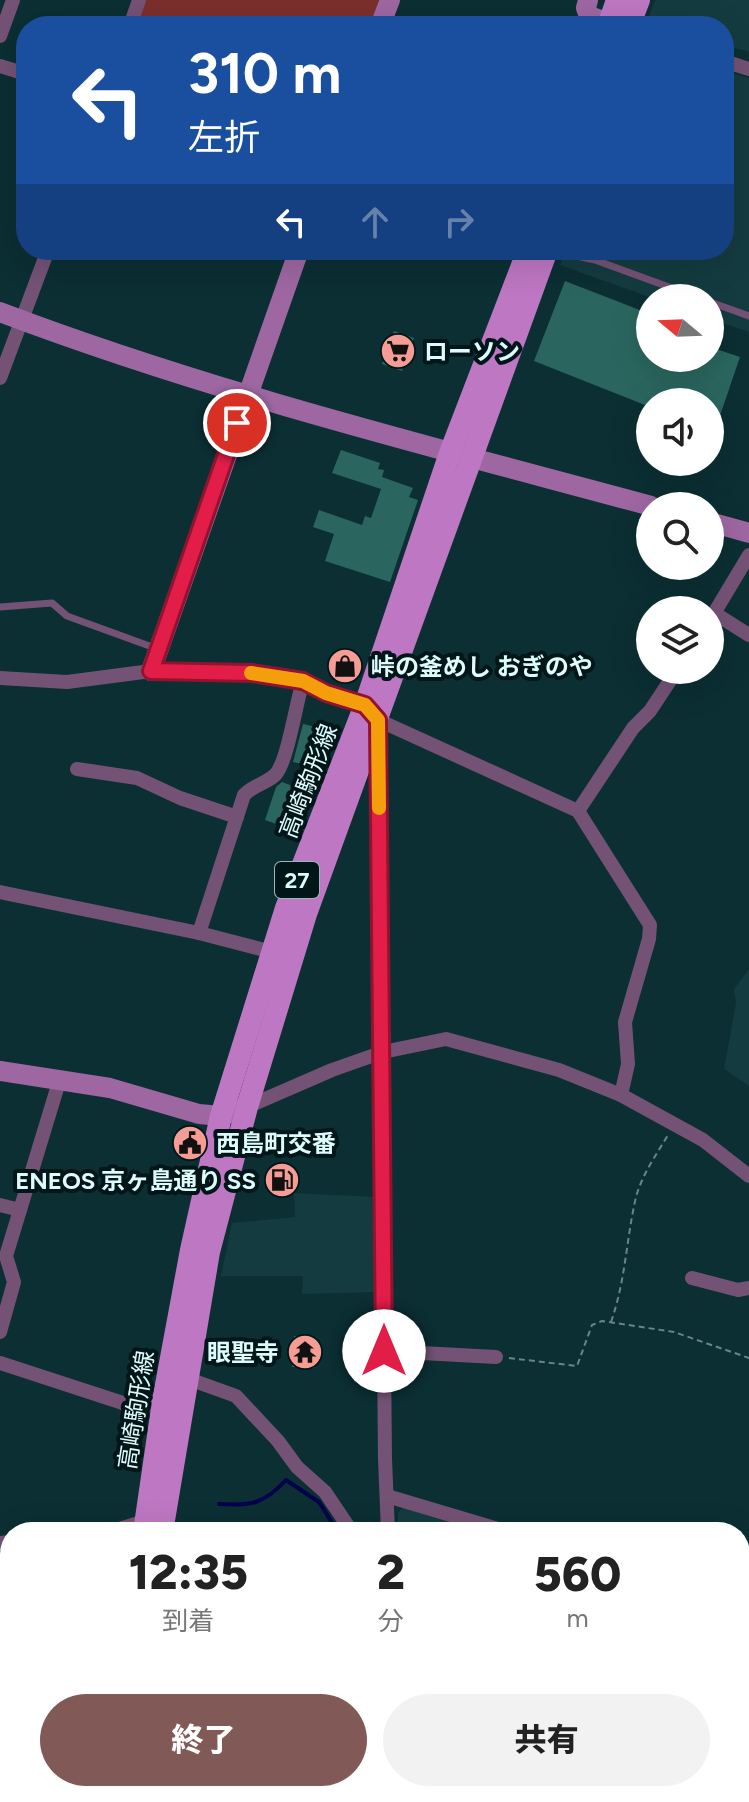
<!DOCTYPE html>
<html lang="ja">
<head>
<meta charset="utf-8">
<style>
	:root { --surface:#fff; --page:#f2f2f2; --text:#222; --muted:#767676; --accent:#815956 }
	body { margin:0; font-family:Figtree,"Noto Sans JP",sans-serif; background:var(--page); color:var(--text); height:100vh; display:flex; flex-direction:column; font-size:30px; white-space:nowrap }
	* { box-sizing:border-box; margin:0 }
	p { font-size:26px; color:var(--muted) }
	.icon { flex:none; width:44px; height:44px; fill:none; stroke:currentColor; stroke-width:2; stroke-linecap:round; stroke-linejoin:round }
	.map { position:relative; flex:1; overflow:hidden }
	.drawer { position:absolute; left:0px; top:1522px; width:750px; height:280px; display:flex; flex-direction:column; background:var(--surface); border-radius:32px 32px 0 0; box-shadow:0 8px 32px #0002 }
	.drawer>* { flex:none }
	.guide { position:absolute; left:16px; top:16px; width:718px; height:244px; border-radius:32px; box-shadow:0 8px 32px #0002; background:#1a4fa0; color:#fff; overflow:hidden }
	.needle { width:52px; rotate:289deg }
	.tools { position:absolute; left:636px; top:284px; display:grid; gap:16px }
	.tools a { display:grid; place-items:center; width:88px; height:88px; border-radius:50%; background:var(--surface); box-shadow:0 8px 32px #0002; font-size:40px }
	.pin { position:absolute; display:grid; place-items:center; width:68px; height:68px; color:#fff; margin:-34px; border:4px solid #fff; border-radius:50%; box-shadow:0 2px 8px #0007 }
	.me { position:absolute; width:88px; margin:-44px; rotate:0deg; stroke-linejoin:round; filter:drop-shadow(0 0 6px #0008) }
	.turn { display:flex; align-items:center; gap:28px; height:168px; padding:0 40px; font-size:36px }
	.turn .icon { width:104px; height:104px; stroke-width:2.5 }
	.turn b { display:block; font-size:56px; line-height:68px }
	.lanes { display:flex; align-items:center; height:76px; padding:0 40px; background:#0003; justify-content:center; gap:40px; direction:ltr }
	.lanes .off { opacity:.35 }
	.eta { display:flex; justify-content:space-evenly; align-items:center; height:136px; text-align:center }
	.eta b { font-size:48px; font-weight:800; line-height:56px }
	.button { display:flex; gap:16px; margin-top:auto; padding:16px 40px }
	.button a { flex:1; height:92px; border-radius:48px; background:var(--accent); color:#fff; font-size:32px; font-weight:800; line-height:92px; text-align:center }
	.button a+a { background:var(--page); color:var(--text) }
	.map>svg:first-child { display:block }
	.built { fill:#143c40 }
	.green { fill:#7b2f2d }
	.lines { fill:none; stroke-linecap:round; stroke-linejoin:round }
	.stream { stroke:#00034c; stroke-width:4 }
	.building { fill:#2a665f }
	.path { stroke:#66878a; stroke-width:2; stroke-dasharray:6 4; stroke-linecap:butt }
	.lane { stroke:#745276; stroke-width:7 }
	.street { stroke:#745276; stroke-width:14 }
	.secondary { stroke:#9e67a2; stroke-width:20 }
	.primary { stroke:#be77c3; stroke-width:22 }
	.route-casing { stroke:#92132f; stroke-width:20 }
	.route { stroke:#e11d48; stroke-width:14 }
	.slow { stroke:#f59e0b; stroke-width:14 }
	.labels { text-anchor:middle; dominant-baseline:central; stroke-width:8; stroke-linejoin:round; paint-order:stroke }
	.shield { fill:#011618; stroke:#9cb6b9; stroke-width:2 }
	.shield-label { font-size:22px; font-weight:bold; fill:#defbfe }
	.poi-label { font-size:24px; font-weight:bold; fill:#defbfe; stroke:#011618; text-anchor:start }
	.street-label { font-size:24px; fill:#defbfe; stroke:#011618 }
</style>
</head>
<body>
<div class="map">
<svg width="749" height="1802" viewBox="0 0 749 1802">
	<rect width="100%" height="100%" fill="#0b2f33"/>
	<!-- built -->
	<g class="built">
		<polygon points="655,0 749,0 749,52 724,45 724,26 646,24"/>
		<polygon points="724,71 749,78 749,332 710,319 710,298 652,298 560,265 565,250 724,250"/>
		<polygon points="749,969 749,1086 724,1069 736,1003 734,989"/>
		<polygon points="294,1193 377,1197 376,1292 302,1294 303,1276 221,1276 232,1223 295,1217"/>
		<polygon points="403,1507 488,1532 398,1532 398,1513"/>
	</g>
	<!-- green -->
	<polygon class="green" points="144,0 381,0 371,26 134,26"/>
	<g class="lines">
		<!-- stream -->
		<g class="stream">
			<path d="M219,1504C251,1506 264,1504 286,1480L319,1502L338,1532"/>
			<polyline points="561,1792 572,1802"/>
		</g>
	</g>
	<!-- building -->
	<g class="building">
		<polygon points="565,281 650,314 650,358 710,358 710,347 740,357 712,439 710,402 650,402 650,407 534,361"/>
		<polygon points="394,331 414,338 402,371 382,364"/>
		<polygon points="341,450 380,463 378,469 384,470 382,477 413,488 409,497 418,500 390,582 325,561 334,534 313,527 319,510 362,525 365,516 371,518 381,489 332,473"/>
		<polygon points="303,724 316,727 307,765 293,762"/>
		<polygon points="282,782 311,793 296,831 265,820 276,787"/>
		<polygon points="294,1336 317,1338 315,1368 292,1367"/>
	</g>
	<g class="lines">
		<!-- path -->
		<g class="path">
			<path d="M611,1322C626,1279 626,1240 636,1197C642,1175 656,1155 668,1135"/>
			<polyline points="509,1358 577,1366 592,1325 602,1321 674,1332 749,1358"/>
		</g>
		<!-- lane -->
		<g class="lane">
			<polyline points="549,250 595,260 699,298"/>
			<polyline points="710,302 749,316"/>
			<polyline points="0,607 52,603 67,616 155,648"/>
			<polyline points="574,1792 585,1802"/>
		</g>
		<!-- street -->
		<g class="street">
			<polyline points="130,26 139,0"/>
			<polyline points="0,36 13,0"/>
			<polyline points="724,61 749,69"/>
			<polyline points="0,66 26,74"/>
			<polyline points="0,378 48,250"/>
			<polyline points="714,613 749,635"/>
			<polyline points="710,620 749,555"/>
			<polyline points="0,678 67,682 151,671 252,673 303,681 326,693 365,705 370,711"/>
			<polyline points="378,720 578,811 650,925 649,939 625,1022 628,1064 621,1095"/>
			<polyline points="378,729 385,1459 388,1532"/>
			<polyline points="77,769 137,778 180,798 237,817"/>
			<polyline points="578,811 633,728 650,711 677,670"/>
			<polyline points="0,892 199,933 272,952"/>
			<path d="M199,933L244,795C253,785 268,783 276,774C288,759 296,703 303,681"/>
			<polyline points="247,1107 332,1070 383,1052 446,1039 559,1070 621,1095 703,1140 749,1176"/>
			<polyline points="0,1205 20,1210"/>
			<polyline points="692,1278 738,1290 749,1288"/>
			<polyline points="0,1332 14,1282 6,1256 59,1082"/>
			<polyline points="384,1351 496,1357"/>
			<polyline points="0,1363 132,1406 163,1401"/>
			<polyline points="186,1378 236,1396 278,1441 297,1467 325,1492 352,1532"/>
			<polyline points="387,1496 508,1532"/>
			<polyline points="110,1532 145,1521"/>
			<polyline points="0,1543 10,1542"/>
			<polyline points="740,1601 749,1604"/>
			<polyline points="0,1657 10,1651"/>
			<polyline points="740,1688 749,1676"/>
			<polyline points="0,1759 10,1762"/>
			<polyline points="80,1792 92,1802"/>
			<polyline points="692,1792 708,1802"/>
			<polyline points="375,1802 377,1792"/>
			<polyline points="673,1802 679,1792"/>
		</g>
		<!-- secondary -->
		<g class="secondary">
			<polyline points="588,0 586,8 589,16 618,26"/>
			<polyline points="380,26 390,0"/>
			<path d="M0,312C211,392 433,447 651,506"/>
			<polyline points="710,522 749,533"/>
			<polyline points="151,671 299,250"/>
			<polyline points="0,1071 110,1088 199,1114 221,1116 247,1107"/>
			<polyline points="62,1802 65,1792"/>
		</g>
		<!-- primary -->
		<g class="primary">
			<polyline points="608,26 617,0"/>
			<polyline points="629,26 639,0"/>
			<polyline points="144,1532 163,1401 191,1250 221,1116 286,908 365,705 450,453 528,250"/>
			<polyline points="162,1532 209,1252 247,1107 306,914 547,250"/>
			<polyline points="122,1802 122,1792"/>
			<polyline points="143,1802 143,1792"/>
		</g>
	</g>
	<g class="lines">
		<!-- route casing -->
		<g class="route-casing">
			<polyline id="route" points="237,423 151,671 252,673 303,681 326,693 365,705 378,720 384,1351"/>
		</g>
		<!-- route -->
		<use href="#route" class="route"/>
		<!-- slow -->
		<polyline class="slow" points="251,673 303,681 326,693 365,705 378,720 379,808"/>
	</g>
	<!-- icons -->
	<defs>
		<g id="supermarket-disc" transform="scale(1.8)"><circle r="9.5" fill="#f59c95" stroke="#011618"/><path d="M-6-5.5h2.5l.6 2H6L4.5 2H-2.5L-4.4-4H-6ZM-1.5 3.2a1.3 1.3 0 1 0 .1 0ZM3 3.2a1.3 1.3 0 1 0 .1 0Z" fill="#111"/></g>
		<g id="shop-disc" transform="scale(1.8)"><circle r="9.5" fill="#f59c95" stroke="#011618"/><path d="M-5-2.5h2.3a2.7 3.5 0 0 1 5.4 0H5L5.5 6h-11ZM-1.5-2.5h3a1.5 2.3 0 0 0-3 0Z" fill="#111"/></g>
		<g id="civic-disc" transform="scale(1.8)"><circle r="9.5" fill="#f59c95" stroke="#011618"/><path d="M-.6-6.5H3V-4.5H.6V-3L4-1V1h2V6H-6V1h2V-1L-.6-3ZM-1.2 2.5V6h2.4V2.5Z" fill="#111"/></g>
		<g id="fuel-disc" transform="scale(1.8)"><circle r="9.5" fill="#f59c95" stroke="#011618"/><path d="M-5.5-6h7V0h2V4h1.3V-2.5L3-4.5l.8-.8L6-3V5H2.5V1h-1V6h-7ZM-4.2-4.7v3.2H.2V-4.7Z" fill="#111"/></g>
		<g id="temple-disc" transform="scale(1.8)"><circle r="9.5" fill="#f59c95" stroke="#011618"/><path d="M0-6L5-2H3V0L6.5 2.5H4V6H1.5V3h-3V6H-4V2.5H-6.5L-3 0V-2H-5Z" fill="#111"/></g>
	</defs>
	<g fill-rule="evenodd">
		<use href="#supermarket-disc" x="398" y="351"/>
		<use href="#shop-disc" x="345" y="666"/>
		<use href="#civic-disc" x="190" y="1143"/>
		<use href="#fuel-disc" x="282" y="1180"/>
		<use href="#temple-disc" x="305" y="1352"/>
	</g>
	<g class="labels">
		<!-- shield labels -->
		<rect class="shield" x="275" y="862" width="44" height="36" rx="6"/>
		<g class="shield-label">
			<text x="297" y="880">27</text>
		</g>
		<!-- poi labels -->
		<g class="poi-label">
			<text x="424" y="351">ローソン</text>
			<text x="371" y="666">峠の釜めし おぎのや</text>
			<text x="216" y="1143">西島町交番</text>
			<text x="256" y="1180" text-anchor="end">ENEOS 京ヶ島通り SS</text>
			<text x="279" y="1352" text-anchor="end">眼聖寺</text>
		</g>
		<!-- street labels -->
		<g class="street-label">
			<text transform="translate(308 781) rotate(-69)">高崎駒形線</text>
			<text transform="translate(136 1410) rotate(-81)">高崎駒形線</text>
		</g>
	</g>
</svg>
<div class="tools">
<a><svg class="needle" viewBox="-14 -14 28 28"><path d="M0-13l5 13h-10z" fill="#e53935"/><path d="M0 13l5-13h-10z" fill="#767676"/></svg></a>
<a><svg class="icon" aria-label="sound" viewBox="0 0 24 24"><path d="M4 9h4l5-4v14l-5-4H4zM17 9q2 3 0 6"/></svg></a>
<a><svg class="icon" aria-label="search" viewBox="0 0 24 24"><circle cx="10" cy="10" r="6"/><path d="M15 15l6 6"/></svg></a>
<a><svg class="icon" aria-label="layers" viewBox="0 0 24 24"><path d="M12 4l9 5-9 5-9-5zM3 14l9 5 9-5"/></svg></a>
</div>
<div class="pin" style="left:237px;top:423px;background:#d93025"><svg class="icon" aria-label="arrive" viewBox="0 0 24 24"><path d="M6 21V4h12l-3 4 3 4H6"/></svg></div>
<svg class="me" style="left:384px;top:1351px" viewBox="-20 -20 40 40"><circle r="19" fill="#fff"/><path d="M0-13L10 11 0 6-10 11z" fill="#e11d48"/></svg>
<div class="guide">
<div class="turn"><svg class="icon" aria-label="left" viewBox="0 0 24 24"><path d="M17 20v-9H6M10 6l-5 5 5 5"/></svg><div><b>310 m</b>左折</div></div>
<div class="lanes"><svg class="icon" aria-label="left" viewBox="0 0 24 24"><path d="M17 20v-9H6M10 6l-5 5 5 5"/></svg><svg class="icon off" aria-label="ahead" viewBox="0 0 24 24"><path d="M12 20V5M6 11l6-6 6 6"/></svg><svg class="icon off" aria-label="right" viewBox="0 0 24 24"><path d="M7 20v-9h11M14 6l5 5-5 5"/></svg></div>
</div>
<section class="drawer">
<div class="eta">
<div><b>12:35</b><p>到着</p></div>
<div><b>2</b><p>分</p></div>
<div><b>560</b><p>m</p></div>
</div>
<div class="button"><a>終了</a><a>共有</a></div>
</section>
</div>
</body>
</html>
